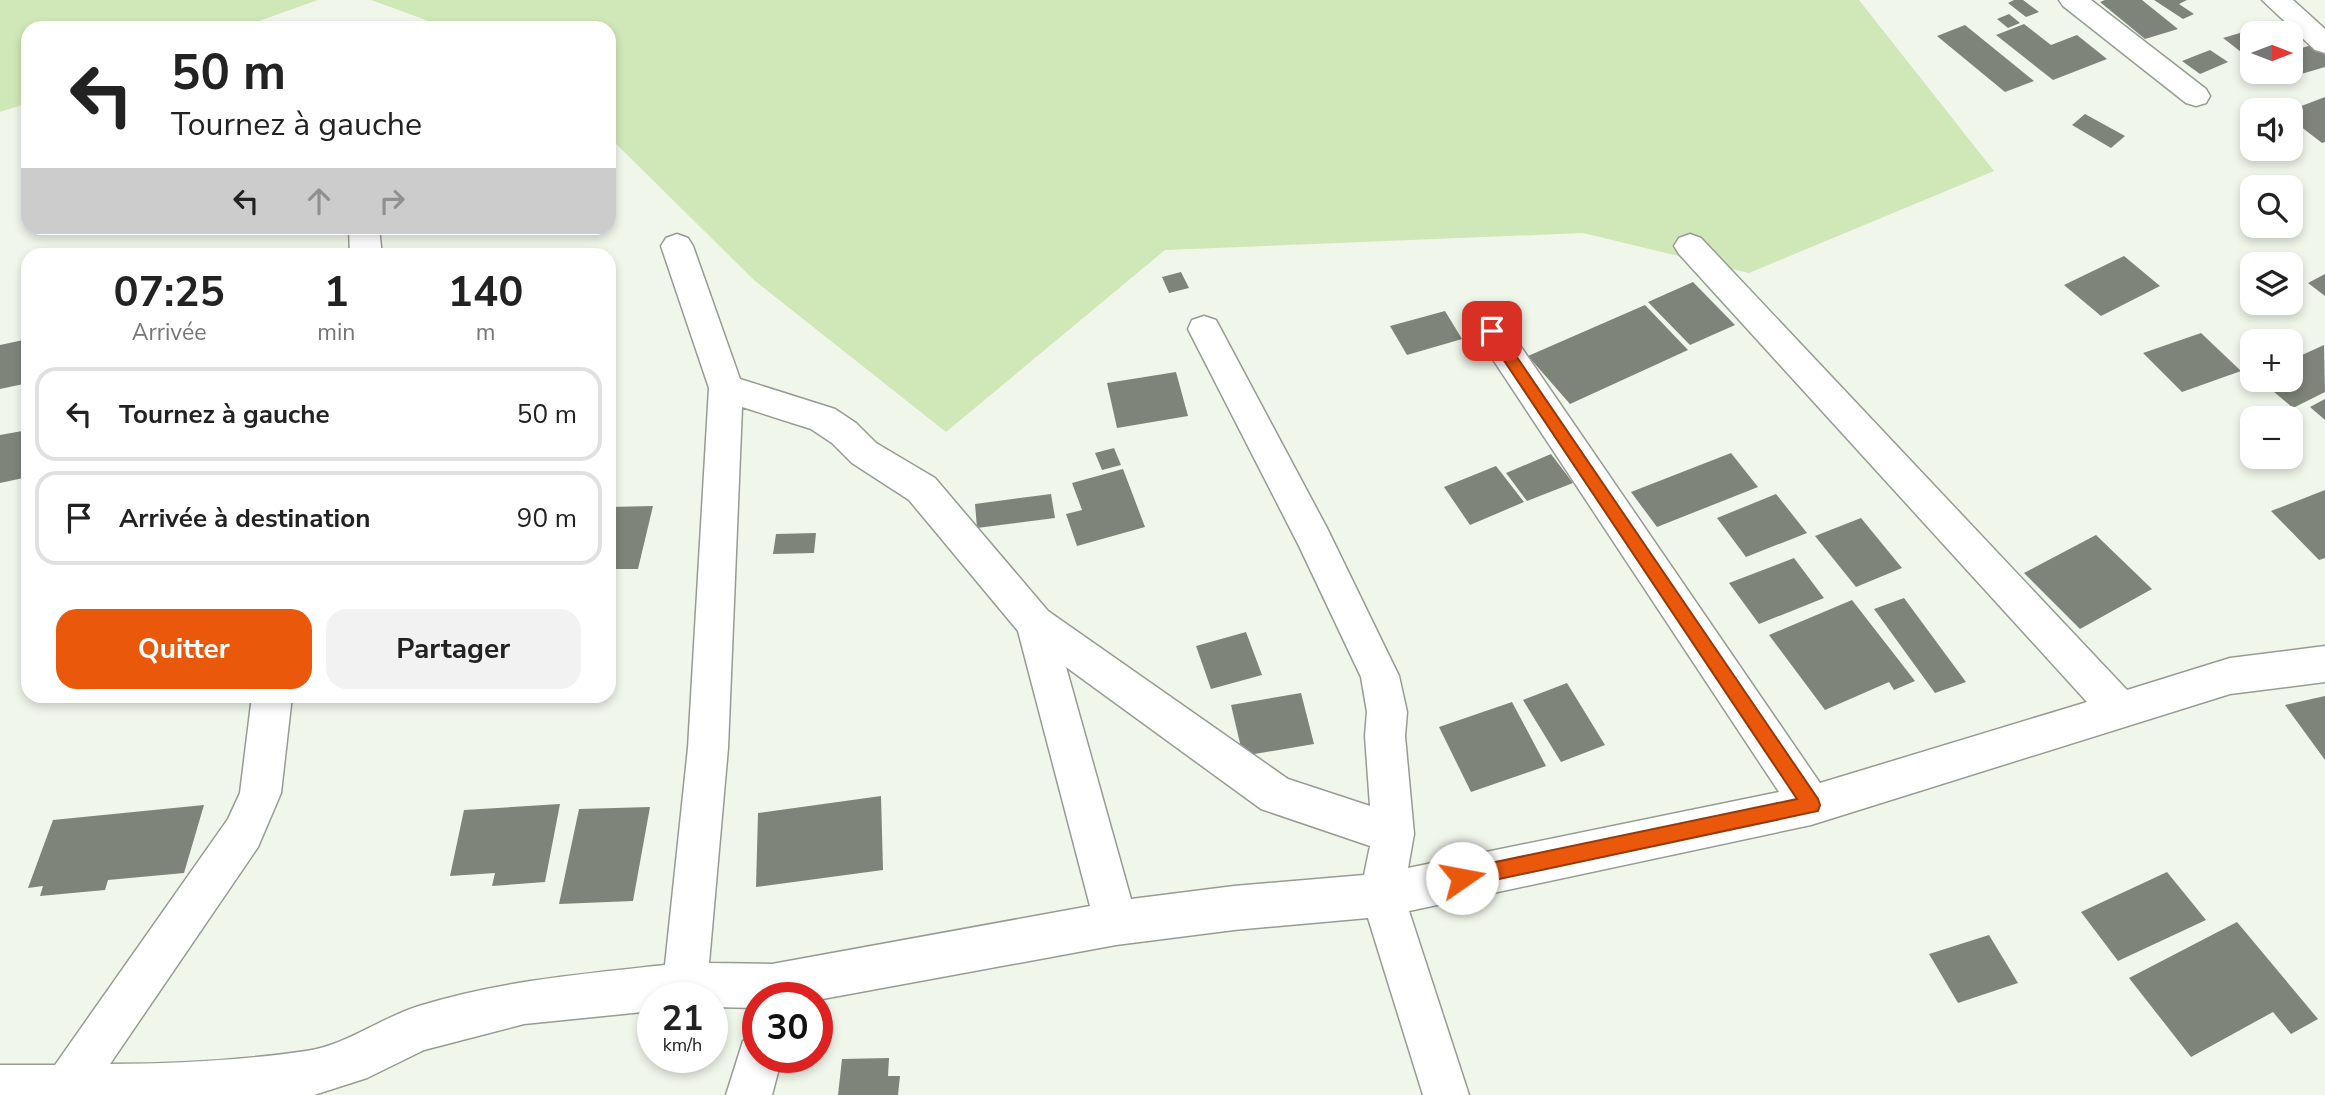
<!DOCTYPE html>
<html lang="fr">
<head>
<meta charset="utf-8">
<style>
	:root { --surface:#fff; --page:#f2f2f2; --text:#222; --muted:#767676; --line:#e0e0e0; --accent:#ea580c }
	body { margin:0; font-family:"Nunito Sans",sans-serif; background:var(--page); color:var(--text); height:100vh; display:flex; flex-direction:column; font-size:26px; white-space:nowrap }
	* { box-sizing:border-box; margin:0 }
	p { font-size:23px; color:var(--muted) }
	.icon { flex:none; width:38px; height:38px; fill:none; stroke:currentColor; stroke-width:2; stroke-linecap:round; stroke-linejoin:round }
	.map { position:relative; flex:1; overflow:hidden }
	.panel { position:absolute; left:21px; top:248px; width:595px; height:455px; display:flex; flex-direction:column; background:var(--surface); border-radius:21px; box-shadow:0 4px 10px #0003 }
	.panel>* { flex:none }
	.guide { position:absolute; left:21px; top:21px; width:595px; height:214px; border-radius:21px; box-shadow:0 4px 10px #0003; background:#fff; color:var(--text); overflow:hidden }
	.needle { width:46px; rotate:90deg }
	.controls { position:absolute; left:2240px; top:21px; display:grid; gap:14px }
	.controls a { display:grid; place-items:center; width:63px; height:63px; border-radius:14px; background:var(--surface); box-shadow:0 4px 10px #0003; font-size:35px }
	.speed { position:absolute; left:637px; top:982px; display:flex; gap:14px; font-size:35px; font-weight:700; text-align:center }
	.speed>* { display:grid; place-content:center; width:91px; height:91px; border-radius:50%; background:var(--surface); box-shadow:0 4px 10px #0003; line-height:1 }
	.speed small { font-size:18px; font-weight:400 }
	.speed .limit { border:10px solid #d22; background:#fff; color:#111 }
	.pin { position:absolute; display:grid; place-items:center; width:60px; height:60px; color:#fff; margin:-30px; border-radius:14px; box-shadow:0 4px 10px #0006 }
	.me { position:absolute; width:77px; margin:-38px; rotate:78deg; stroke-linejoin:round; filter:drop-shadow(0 0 5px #0008) }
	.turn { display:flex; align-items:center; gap:24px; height:147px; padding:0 35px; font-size:32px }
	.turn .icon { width:91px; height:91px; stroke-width:2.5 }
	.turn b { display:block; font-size:49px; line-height:60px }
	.lanes { display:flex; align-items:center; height:66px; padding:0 35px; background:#0003; justify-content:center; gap:35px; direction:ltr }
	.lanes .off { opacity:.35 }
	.eta { display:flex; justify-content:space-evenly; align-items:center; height:119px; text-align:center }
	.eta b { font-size:42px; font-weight:700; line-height:49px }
	.cta { display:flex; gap:14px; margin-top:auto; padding:14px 35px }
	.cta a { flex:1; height:80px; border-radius:21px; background:var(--accent); color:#fff; font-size:28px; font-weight:700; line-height:80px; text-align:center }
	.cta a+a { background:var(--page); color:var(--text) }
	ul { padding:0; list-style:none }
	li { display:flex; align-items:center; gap:21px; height:94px; margin:0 14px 10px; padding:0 21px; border:4px solid var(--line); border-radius:21px }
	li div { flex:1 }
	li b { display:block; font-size:26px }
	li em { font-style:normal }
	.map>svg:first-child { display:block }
	.green { fill:#d0e7b8 }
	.building { fill:#7f847a }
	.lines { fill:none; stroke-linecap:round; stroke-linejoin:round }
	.minor-casing { stroke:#979c92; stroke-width:3 }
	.minor { fill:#fff; fill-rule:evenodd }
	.route { fill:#ea580c; stroke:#983908; stroke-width:2 }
</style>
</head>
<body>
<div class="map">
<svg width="2325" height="1095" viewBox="0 0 2325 1095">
	<rect width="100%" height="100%" fill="#f1f6eb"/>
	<!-- green -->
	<g class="green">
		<polygon points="0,0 318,0 239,28 28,28 28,103 0,112"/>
		<polygon points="371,0 1859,0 1994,171 1749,273 1583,233 1165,250 946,432 755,281 609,137 609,28 448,28"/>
	</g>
	<!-- building -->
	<g class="building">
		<polygon points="2014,0 2023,0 2039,12 2026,17 2008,3"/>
		<polygon points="2105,0 2142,0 2178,29 2145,39 2100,2"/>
		<polygon points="2154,0 2187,0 2179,4 2194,14 2183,19"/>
		<polygon points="2009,14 2020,23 2008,28 1997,19"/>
		<polygon points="2024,24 2051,45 2077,35 2107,59 2053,80 1996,35"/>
		<polygon points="1965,25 2034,81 2005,92 1937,36"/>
		<polygon points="2250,30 2252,53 2245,55 2223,38"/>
		<polygon points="2312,45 2325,55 2325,67 2291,77 2285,72 2291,72 2291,51"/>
		<polygon points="2210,50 2228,62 2200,74 2182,61"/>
		<polygon points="2325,97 2325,142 2322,143 2291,119 2291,110"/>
		<polygon points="2085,114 2125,136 2111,148 2072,125"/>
		<polygon points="2124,256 2160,286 2101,316 2064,285"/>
		<polygon points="1181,272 1189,288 1169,293 1162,277"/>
		<polygon points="2325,274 2325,296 2308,283"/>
		<polygon points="1693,282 1735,325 1690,345 1648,302"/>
		<polygon points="1645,305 1688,350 1570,404 1528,356"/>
		<polygon points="1445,311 1462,339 1407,355 1390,326"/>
		<polygon points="2201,333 2241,371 2182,392 2143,353"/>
		<polygon points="28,339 28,383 0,389 0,345"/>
		<polygon points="2324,345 2325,392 2293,408 2260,380 2291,380 2291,360"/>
		<polygon points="1176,372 1188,416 1117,428 1107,383"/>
		<polygon points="2325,399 2325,420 2310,407"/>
		<polygon points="28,430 28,477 0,483 0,435"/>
		<polygon points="1114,448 1121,465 1102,470 1095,453"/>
		<polygon points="1731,453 1758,487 1657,527 1631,492"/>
		<polygon points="1551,454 1573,483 1527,501 1506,473"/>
		<polygon points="1496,466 1524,502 1470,525 1444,487"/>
		<polygon points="1123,469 1145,527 1077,546 1066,514 1082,510 1072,483"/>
		<polygon points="2325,490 2325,558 2319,560 2271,511"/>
		<polygon points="1051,494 1055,518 977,528 975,504"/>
		<polygon points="1776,494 1807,533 1746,557 1717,518"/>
		<polygon points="653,506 638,569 609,569 609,507"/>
		<polygon points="1861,518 1902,568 1856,587 1815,536"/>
		<polygon points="816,533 814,553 773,554 776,534"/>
		<polygon points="2096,535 2152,589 2080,629 2024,573"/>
		<polygon points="1794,558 1824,598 1759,624 1729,583"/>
		<polygon points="1904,598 1966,682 1935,693 1874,609"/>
		<polygon points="1852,600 1915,681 1894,690 1889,682 1825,710 1769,635"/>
		<polygon points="1246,632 1262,675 1211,689 1196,646"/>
		<polygon points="1567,683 1605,745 1561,762 1523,700"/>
		<polygon points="1301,693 1314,744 1243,756 1231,705"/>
		<polygon points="2325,696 2325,760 2285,705"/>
		<polygon points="1512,702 1546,766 1471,792 1439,727"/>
		<polygon points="881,796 883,870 756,887 758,813"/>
		<polygon points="560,804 545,882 492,886 495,873 450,876 464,810"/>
		<polygon points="204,805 184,873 108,880 105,890 40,896 43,886 28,888 53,820"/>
		<polygon points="650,807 633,901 559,904 579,809"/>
		<polygon points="2167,872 2206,920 2118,961 2081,912"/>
		<polygon points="2237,922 2318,1019 2291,1034 2273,1012 2191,1057 2129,978"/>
		<polygon points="1989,935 2018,983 1958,1003 1929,954"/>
		<polygon points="889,1058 888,1076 900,1076 898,1095 838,1095 842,1059"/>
	</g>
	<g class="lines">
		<!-- minor casing -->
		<g class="minor-casing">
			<g id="minor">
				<polygon points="2059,0 2091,0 2206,89 2210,96 2206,103 2196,106 2186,103 2063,6"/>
				<polygon points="2262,0 2293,0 2325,29 2325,53 2315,50"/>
				<polygon points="349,228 379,228 382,256 350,256"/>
				<path d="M677,234L688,238L693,246L740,379L835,409L856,423L876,443L935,478L1048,611L1288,779L1370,806L1365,736L1367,712L1361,677L1299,546L1188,329L1192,320L1204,316L1216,320L1327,528L1399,676L1407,712L1405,736L1414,834L1408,868L1779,792L1480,340L1476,331L1480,322L1492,318L1504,322L1820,783L2087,702L1679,254L1674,246L1679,238L1690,234L1701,238L2127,690L2230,658L2325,646V682L2230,694L1811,825L1409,911L1469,1095H1423L1368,918L1234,930L1116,945L817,1000V998H758V1008L712,1007V998H653V1011L524,1024L424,1050L367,1078L314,1095H0V1065H55L228,819L240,793L252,696H292L281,793L258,847L110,1064C171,1064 245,1060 306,1051C347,1045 380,1018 419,1006C499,981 582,974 665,965L688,748L709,388L661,246L666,238ZM742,407L811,429L832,443L852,463L909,500L1018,631L1090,906L772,964L709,963L728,748ZM1066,667L1261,809L1370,846L1364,875L1234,886L1131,899Z"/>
				<polygon points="758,1035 758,1057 782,1057 772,1095 726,1095 743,1041"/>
			</g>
		</g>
		<!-- minor -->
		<use href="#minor" class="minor"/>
	</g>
	<!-- route -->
	<polygon class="route" points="1492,326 1497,328 1818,799 1820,805 1818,811 1462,887 1456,884 1453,878 1456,871 1462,869 1797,799 1487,335 1485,331"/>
</svg>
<div class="controls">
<a><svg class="needle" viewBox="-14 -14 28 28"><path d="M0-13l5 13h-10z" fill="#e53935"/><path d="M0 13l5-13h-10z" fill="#767676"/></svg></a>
<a><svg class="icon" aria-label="sound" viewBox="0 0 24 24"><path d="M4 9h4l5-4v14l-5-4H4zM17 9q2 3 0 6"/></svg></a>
<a><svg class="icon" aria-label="search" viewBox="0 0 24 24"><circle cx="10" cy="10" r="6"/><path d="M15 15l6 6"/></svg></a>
<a><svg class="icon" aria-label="layers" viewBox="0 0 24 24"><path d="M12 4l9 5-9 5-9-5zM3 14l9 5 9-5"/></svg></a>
<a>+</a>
<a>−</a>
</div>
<div class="speed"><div>21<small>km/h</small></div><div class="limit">30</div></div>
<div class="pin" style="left:1492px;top:331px;background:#d93025"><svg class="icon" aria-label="arrive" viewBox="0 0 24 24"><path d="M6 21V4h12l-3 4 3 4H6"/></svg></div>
<svg class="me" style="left:1462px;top:878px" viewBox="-20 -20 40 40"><circle r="19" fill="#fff"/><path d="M0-13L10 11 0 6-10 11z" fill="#ea580c"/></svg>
<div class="guide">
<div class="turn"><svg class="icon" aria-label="left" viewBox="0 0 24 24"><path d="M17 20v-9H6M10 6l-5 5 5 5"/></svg><div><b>50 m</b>Tournez à gauche</div></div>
<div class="lanes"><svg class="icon" aria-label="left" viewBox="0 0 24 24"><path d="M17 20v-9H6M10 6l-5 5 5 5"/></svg><svg class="icon off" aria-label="ahead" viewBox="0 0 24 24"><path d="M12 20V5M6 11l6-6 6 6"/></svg><svg class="icon off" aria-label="right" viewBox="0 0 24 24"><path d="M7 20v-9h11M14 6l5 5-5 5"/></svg></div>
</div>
<section class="panel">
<div class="eta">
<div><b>07:25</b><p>Arrivée</p></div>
<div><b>1</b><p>min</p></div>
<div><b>140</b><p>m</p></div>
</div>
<ul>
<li><svg class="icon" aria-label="left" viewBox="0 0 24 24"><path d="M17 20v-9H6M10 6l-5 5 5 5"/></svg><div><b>Tournez à gauche</b></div><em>50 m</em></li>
<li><svg class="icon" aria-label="arrive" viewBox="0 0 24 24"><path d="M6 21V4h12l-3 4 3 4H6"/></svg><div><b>Arrivée à destination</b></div><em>90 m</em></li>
</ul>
<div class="cta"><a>Quitter</a><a>Partager</a></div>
</section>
</div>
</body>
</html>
